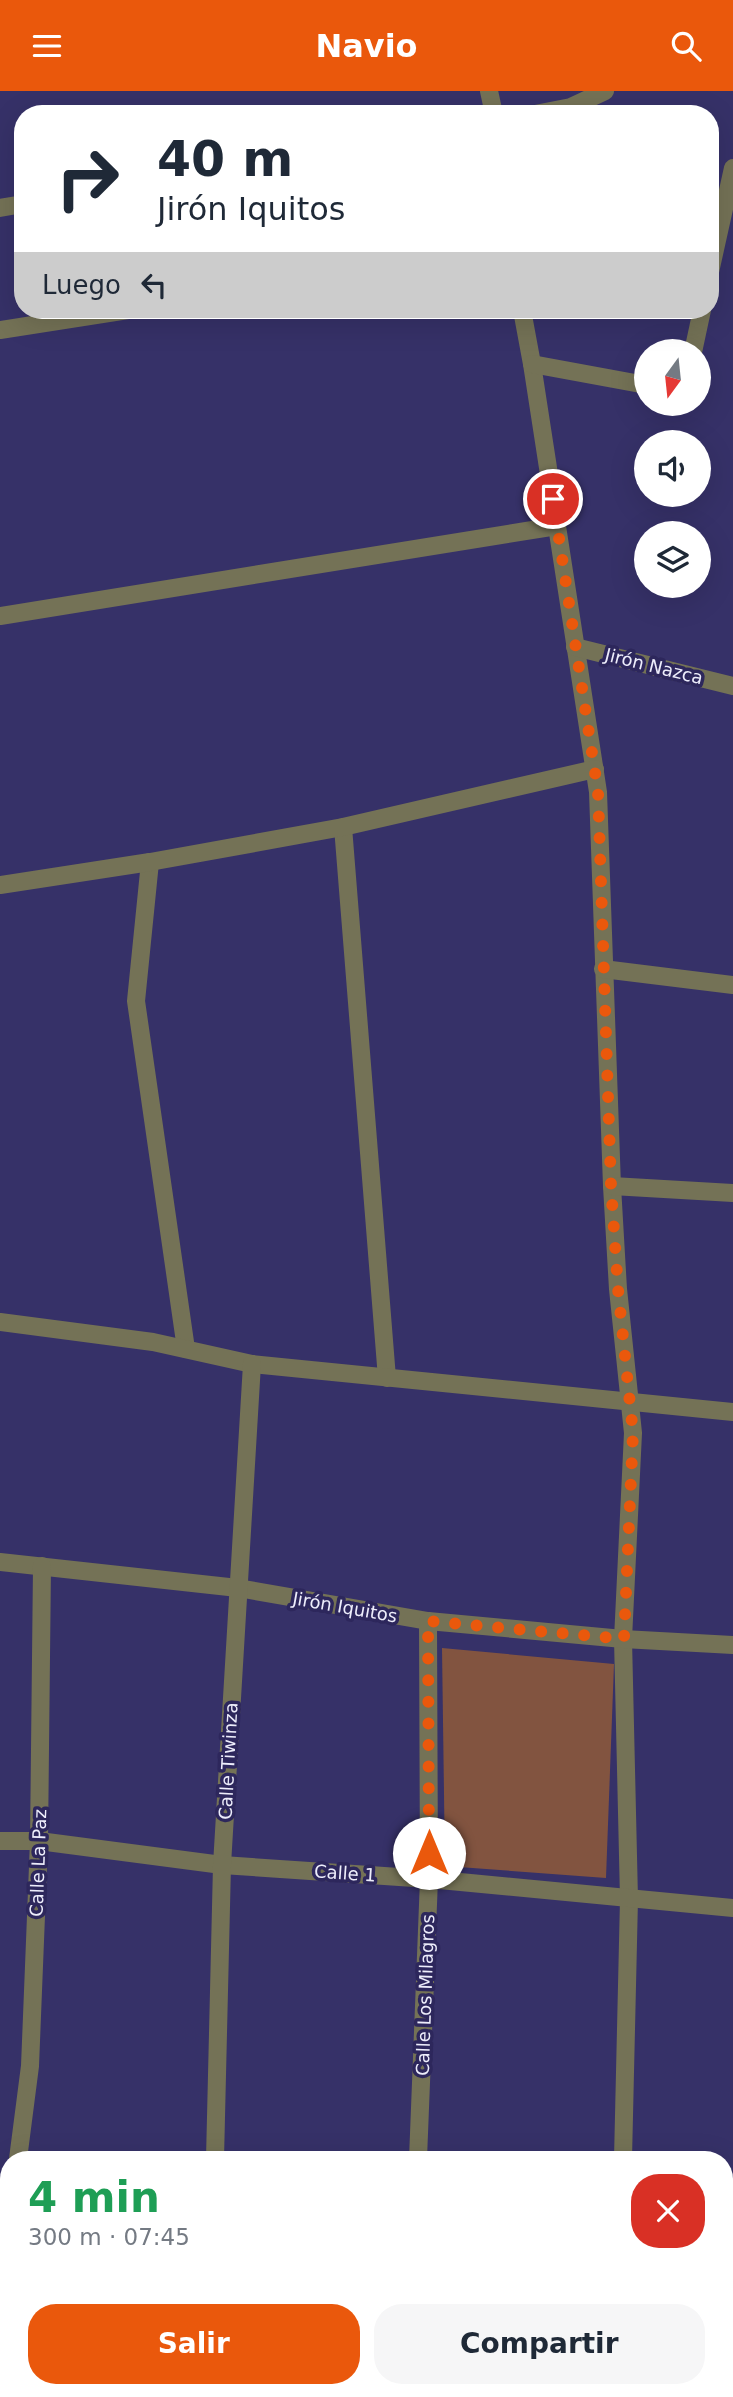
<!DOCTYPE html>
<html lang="es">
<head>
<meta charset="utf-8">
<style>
	:root { --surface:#fff; --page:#f6f6f7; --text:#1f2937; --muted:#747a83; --accent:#ea580c }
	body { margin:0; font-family:"DejaVu Sans",sans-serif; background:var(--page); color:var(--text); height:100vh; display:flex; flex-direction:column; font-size:26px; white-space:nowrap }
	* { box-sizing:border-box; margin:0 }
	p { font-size:23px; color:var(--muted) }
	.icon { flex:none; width:38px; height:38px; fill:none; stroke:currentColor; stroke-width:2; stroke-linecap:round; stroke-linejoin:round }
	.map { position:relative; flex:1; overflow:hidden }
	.drawer { position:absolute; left:0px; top:2060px; width:733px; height:247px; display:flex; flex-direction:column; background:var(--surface); border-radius:28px 28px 0 0; box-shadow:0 7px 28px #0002 }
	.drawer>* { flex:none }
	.hud { position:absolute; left:14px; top:14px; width:705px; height:214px; border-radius:28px; box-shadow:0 7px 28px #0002; background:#fff; color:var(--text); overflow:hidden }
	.needle { width:46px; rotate:195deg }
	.fabs { position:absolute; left:634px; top:248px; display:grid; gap:14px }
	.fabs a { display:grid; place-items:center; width:77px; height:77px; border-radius:50%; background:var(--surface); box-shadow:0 7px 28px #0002; font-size:35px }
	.pin { position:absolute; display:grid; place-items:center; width:60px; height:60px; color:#fff; margin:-30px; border:4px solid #fff; border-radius:50%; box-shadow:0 2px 7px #0007 }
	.me { position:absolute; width:77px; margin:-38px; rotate:0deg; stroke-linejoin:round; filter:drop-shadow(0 0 5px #0008) }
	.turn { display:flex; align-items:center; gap:24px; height:147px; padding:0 28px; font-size:32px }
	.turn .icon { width:91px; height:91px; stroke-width:2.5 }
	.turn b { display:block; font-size:49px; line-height:60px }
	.then { display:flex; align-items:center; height:66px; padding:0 28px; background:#0003; gap:14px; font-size:26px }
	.round { display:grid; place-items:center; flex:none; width:74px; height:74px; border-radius:28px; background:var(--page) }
	.headline { display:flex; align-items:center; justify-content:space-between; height:119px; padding:0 28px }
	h1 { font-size:42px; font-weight:700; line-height:52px; color:#1e9e55 }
	.primary-button { display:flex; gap:14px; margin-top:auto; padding:14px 28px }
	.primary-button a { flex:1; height:80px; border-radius:28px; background:var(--accent); color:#fff; font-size:28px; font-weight:700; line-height:80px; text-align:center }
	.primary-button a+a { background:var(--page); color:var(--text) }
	header { display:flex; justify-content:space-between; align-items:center; height:91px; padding:0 28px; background:var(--accent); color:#fff; font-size:32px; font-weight:700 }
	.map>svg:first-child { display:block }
	.green { fill:#825440 }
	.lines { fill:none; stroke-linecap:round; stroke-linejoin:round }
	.minor { stroke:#747256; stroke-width:18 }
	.route { stroke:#ea580c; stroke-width:12; stroke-dasharray:0 21.6 }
	.labels { text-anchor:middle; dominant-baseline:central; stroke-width:7; stroke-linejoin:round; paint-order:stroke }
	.street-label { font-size:18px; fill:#ededfb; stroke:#2d275c }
</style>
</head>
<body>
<header><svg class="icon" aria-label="menu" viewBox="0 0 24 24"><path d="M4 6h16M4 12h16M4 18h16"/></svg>Navio<svg class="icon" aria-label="search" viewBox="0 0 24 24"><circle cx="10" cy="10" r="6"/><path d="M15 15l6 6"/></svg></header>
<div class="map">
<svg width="733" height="2306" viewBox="0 0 733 2306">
	<rect width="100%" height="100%" fill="#363168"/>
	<!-- green -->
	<polygon class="green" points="442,1557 614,1573 606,1787 445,1775"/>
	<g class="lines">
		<!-- minor -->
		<g class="minor">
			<polyline points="489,0 494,23"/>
			<polyline points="535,23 571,16 605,0"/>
			<polyline points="0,117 23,113"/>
			<polyline points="710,181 733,77"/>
			<polyline points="522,219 532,273 598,701 612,1095 618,1198 633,1342 623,1548 629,1808 623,2068"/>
			<polyline points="0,239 128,219"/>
			<polyline points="693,261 702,219"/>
			<polyline points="532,273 646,294"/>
			<polyline points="0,525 557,435"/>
			<polyline points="575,556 733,595"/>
			<polyline points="343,736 387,1287"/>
			<polyline points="150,771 136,910 186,1258"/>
			<polyline points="0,794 150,771 343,736 595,678"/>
			<polyline points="603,878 733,894"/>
			<polyline points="612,1095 733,1102"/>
			<polyline points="0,1231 153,1251 252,1273 733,1321"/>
			<polyline points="0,1471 238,1497 428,1530 623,1548 733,1554"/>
			<polyline points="0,1750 39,1750 222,1774 429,1788 733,1817"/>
			<polyline points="18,2068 30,1975 39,1750 42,1475"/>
			<polyline points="215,2068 222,1774 252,1273"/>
			<polyline points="418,2068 429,1788 428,1530"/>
			<polyline points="724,2173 733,2174"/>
			<polyline points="0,2239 9,2143"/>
			<polyline points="197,2306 197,2298"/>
			<polyline points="402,2306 402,2298"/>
			<polyline points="614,2306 614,2298"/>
		</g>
	</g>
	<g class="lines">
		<!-- route -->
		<polyline class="route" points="429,1762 428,1530 624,1548 633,1342 618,1198 611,1095 598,701 553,408"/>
	</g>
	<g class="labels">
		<!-- street labels -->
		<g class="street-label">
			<text transform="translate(654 575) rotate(14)">Jirón Nazca</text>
			<text transform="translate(345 1516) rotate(10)">Jirón Iquitos</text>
			<text transform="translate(228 1670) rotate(-87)">Calle Tiwinza</text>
			<text transform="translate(38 1772) rotate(-88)">Calle La Paz</text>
			<text transform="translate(345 1782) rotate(4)">Calle 1</text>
			<text transform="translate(425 1904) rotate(-88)">Calle Los Milagros</text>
		</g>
	</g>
</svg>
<div class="fabs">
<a><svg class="needle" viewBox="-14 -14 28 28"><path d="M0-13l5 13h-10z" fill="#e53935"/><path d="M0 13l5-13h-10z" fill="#747a83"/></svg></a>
<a><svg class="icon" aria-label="sound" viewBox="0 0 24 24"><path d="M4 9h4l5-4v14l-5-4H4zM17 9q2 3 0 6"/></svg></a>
<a><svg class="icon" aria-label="layers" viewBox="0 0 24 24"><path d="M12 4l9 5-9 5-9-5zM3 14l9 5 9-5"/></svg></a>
</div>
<div class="pin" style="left:553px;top:408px;background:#d93025"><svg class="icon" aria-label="arrive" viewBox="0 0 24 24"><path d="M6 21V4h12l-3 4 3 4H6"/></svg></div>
<svg class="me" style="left:429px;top:1762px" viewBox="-20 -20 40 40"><circle r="19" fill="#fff"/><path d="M0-13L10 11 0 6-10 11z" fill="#ea580c"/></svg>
<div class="hud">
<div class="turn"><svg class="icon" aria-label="right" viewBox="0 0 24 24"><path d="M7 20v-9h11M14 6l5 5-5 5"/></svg><div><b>40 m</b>Jirón Iquitos</div></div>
<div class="then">Luego<svg class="icon" aria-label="left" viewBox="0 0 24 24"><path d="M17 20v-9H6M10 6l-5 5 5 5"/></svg></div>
</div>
<section class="drawer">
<div class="headline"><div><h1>4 min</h1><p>300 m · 07:45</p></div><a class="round" style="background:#d93025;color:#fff"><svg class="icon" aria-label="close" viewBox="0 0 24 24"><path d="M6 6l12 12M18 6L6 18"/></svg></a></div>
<div class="primary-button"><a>Salir</a><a>Compartir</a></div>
</section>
</div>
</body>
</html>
